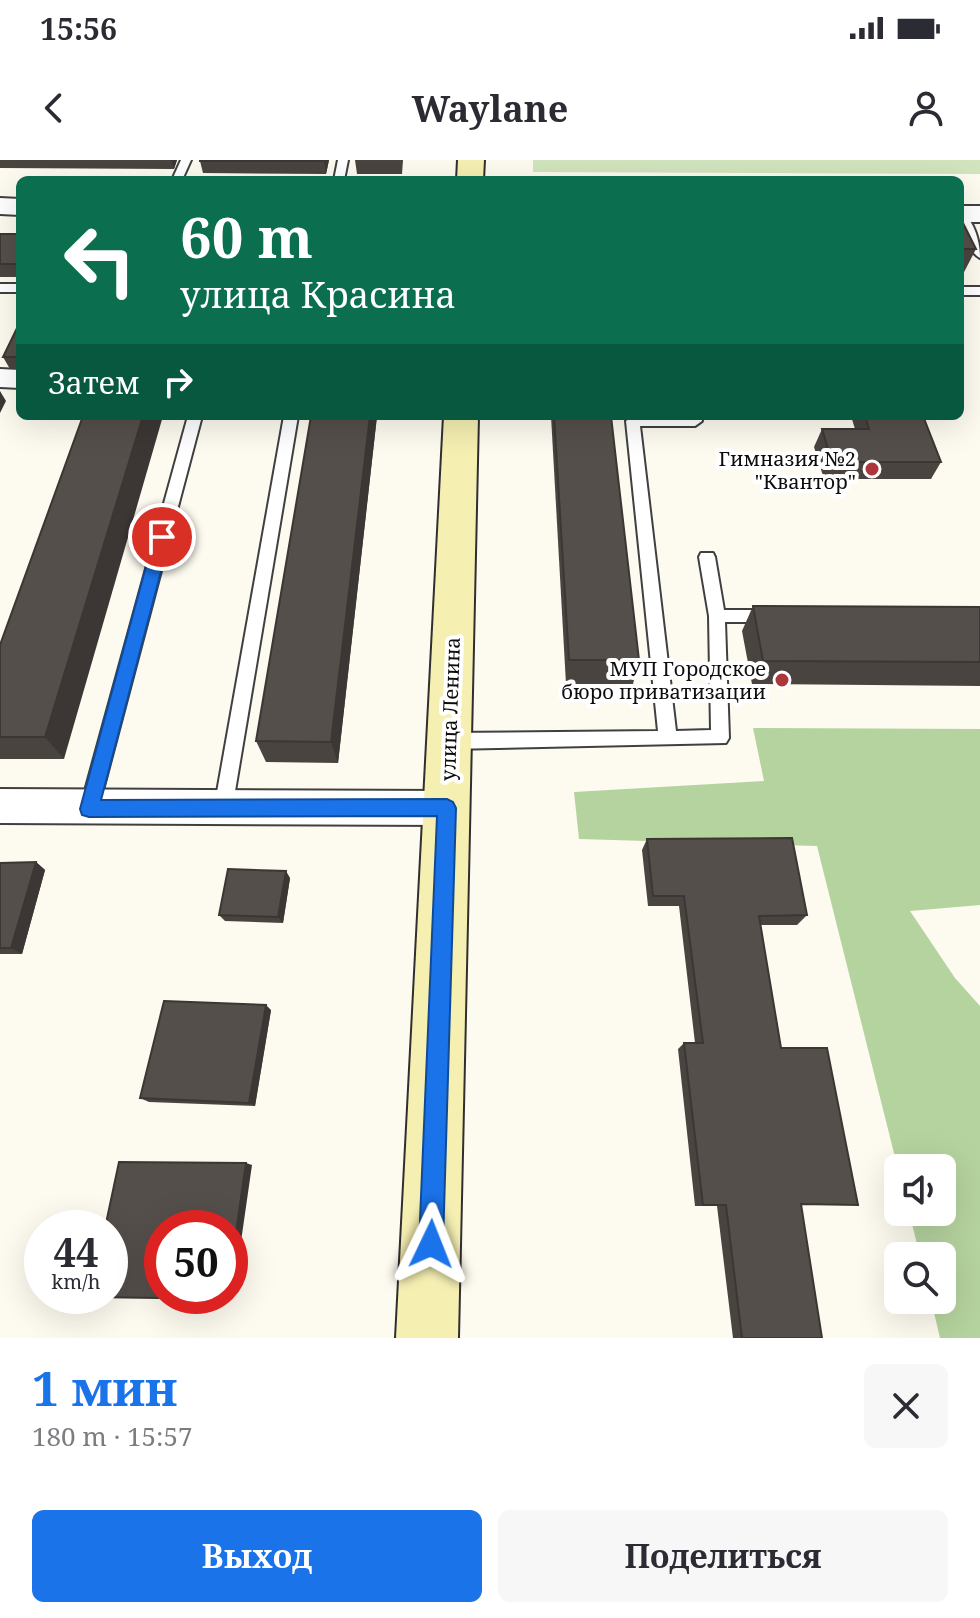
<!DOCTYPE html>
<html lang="ru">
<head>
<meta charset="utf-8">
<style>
	:root { --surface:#fff; --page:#f7f7f7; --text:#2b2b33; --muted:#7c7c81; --accent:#1a73e8 }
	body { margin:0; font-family:"Noto Serif",serif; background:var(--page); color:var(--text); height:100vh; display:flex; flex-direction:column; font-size:30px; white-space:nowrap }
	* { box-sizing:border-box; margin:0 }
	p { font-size:26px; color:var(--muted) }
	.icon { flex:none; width:44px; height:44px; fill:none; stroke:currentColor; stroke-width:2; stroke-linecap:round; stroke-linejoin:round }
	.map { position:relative; height:1178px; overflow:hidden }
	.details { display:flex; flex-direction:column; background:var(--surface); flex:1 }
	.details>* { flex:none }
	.top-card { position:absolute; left:16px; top:16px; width:948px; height:244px; border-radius:12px; box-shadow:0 8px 32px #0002; background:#0b6e4f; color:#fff; overflow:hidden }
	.tools { position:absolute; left:884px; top:994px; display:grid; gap:16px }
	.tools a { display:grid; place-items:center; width:72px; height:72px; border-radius:12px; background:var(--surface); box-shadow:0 8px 32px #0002; font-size:40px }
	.speed { position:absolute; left:24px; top:1050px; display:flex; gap:16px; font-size:40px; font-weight:700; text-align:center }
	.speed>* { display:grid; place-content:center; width:104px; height:104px; border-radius:50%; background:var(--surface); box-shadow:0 8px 32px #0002; line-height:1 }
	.speed small { font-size:20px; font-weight:400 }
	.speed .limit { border:12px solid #d22; background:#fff; color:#111 }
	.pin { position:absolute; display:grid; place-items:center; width:68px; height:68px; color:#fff; margin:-34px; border:4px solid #fff; border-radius:50%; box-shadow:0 2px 8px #0007 }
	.me { position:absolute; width:88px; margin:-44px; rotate:2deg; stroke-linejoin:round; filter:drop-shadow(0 0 6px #0008) }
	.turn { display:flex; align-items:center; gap:28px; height:168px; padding:0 32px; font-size:36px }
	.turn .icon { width:104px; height:104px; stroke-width:2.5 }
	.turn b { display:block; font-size:56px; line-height:68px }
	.then { display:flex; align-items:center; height:76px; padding:0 32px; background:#0003; gap:16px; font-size:30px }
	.round { display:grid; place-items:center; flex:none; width:84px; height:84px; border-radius:12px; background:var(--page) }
	.overview { display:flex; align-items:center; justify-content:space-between; height:136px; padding:0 32px }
	h1 { font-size:48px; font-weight:700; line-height:60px; color:var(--accent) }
	.action { display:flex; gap:16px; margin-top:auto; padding:16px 32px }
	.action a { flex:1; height:92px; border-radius:12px; background:var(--accent); color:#fff; font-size:32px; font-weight:700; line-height:92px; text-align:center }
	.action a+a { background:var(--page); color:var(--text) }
	.status { display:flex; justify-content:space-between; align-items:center; height:56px; padding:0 40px; background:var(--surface); direction:ltr }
	.status svg { height:22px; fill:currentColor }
	header { display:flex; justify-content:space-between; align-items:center; height:104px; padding:0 32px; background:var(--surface); font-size:36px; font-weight:700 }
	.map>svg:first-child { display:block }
	.green { fill:#d1e4bd }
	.forest { fill:#b5d39e }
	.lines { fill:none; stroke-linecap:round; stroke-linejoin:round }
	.service-casing { stroke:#404040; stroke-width:4 }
	.minor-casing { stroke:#404040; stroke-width:4 }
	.tertiary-casing { stroke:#404040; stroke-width:4 }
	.secondary-casing { stroke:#2f2f2f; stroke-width:4 }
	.service { fill:#fff; fill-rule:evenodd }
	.minor { fill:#fff; fill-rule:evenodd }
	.tertiary { fill:#fff; fill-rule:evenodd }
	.secondary { fill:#f5efb2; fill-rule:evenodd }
	.wall { fill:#494440 }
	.shaded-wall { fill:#3c3734 }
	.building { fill:#554f4b; stroke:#3c3734; stroke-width:2 }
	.route { fill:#1a73e8; stroke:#114b97; stroke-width:2 }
	.poi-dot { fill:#ad363a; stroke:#fff; stroke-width:3 }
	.labels { text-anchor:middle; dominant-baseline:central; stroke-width:8; stroke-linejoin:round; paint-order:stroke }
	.poi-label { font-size:20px; fill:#0d0d0d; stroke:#fff; text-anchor:end }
	.street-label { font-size:20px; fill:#0d0d0d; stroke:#fff }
</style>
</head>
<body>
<div class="status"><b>15:56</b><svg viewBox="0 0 49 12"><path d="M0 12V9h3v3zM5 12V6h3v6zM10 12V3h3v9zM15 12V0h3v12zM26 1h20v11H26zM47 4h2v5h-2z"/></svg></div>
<header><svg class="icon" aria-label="back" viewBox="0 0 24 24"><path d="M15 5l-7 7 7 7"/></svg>Waylane<svg class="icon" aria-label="person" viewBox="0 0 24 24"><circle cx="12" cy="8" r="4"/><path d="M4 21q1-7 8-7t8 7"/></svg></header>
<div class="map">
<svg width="980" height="1178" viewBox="0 0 980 1178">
	<rect width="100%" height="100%" fill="#fdfaef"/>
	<!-- green -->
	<polygon class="green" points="533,0 980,0 980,14 533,12"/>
	<!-- forest -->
	<polygon class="forest" points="753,568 980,569 980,745 910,751 955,818 980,846 980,1178 940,1178 931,1140 942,1140 942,1096 920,1096 909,1052 942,1052 942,1008 898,1009 817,686 579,679 574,632 764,621"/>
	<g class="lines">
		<!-- service casing -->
		<g class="service-casing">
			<g id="service">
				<polygon points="181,0 191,0 182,20 172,20"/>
				<polygon points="338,0 348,0 344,20 334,20"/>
				<path d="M960,51C974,59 980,82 980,98C966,90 960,66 960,51Z"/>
				<rect x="0" y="124" width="20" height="8"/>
				<rect x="960" y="127" width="20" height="8"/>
				<polygon points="188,256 202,256 98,649 96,655 89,657 82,655 80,649"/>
				<polygon points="284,256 298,256 232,649 230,655 223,657 216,655 214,649"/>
				<polygon points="633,256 701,256 702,261 695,266 640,266 676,571 711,570 709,456 699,397 701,393 713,393 715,397 724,450 770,450 778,456 770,462 725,462 729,578 726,583 449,589 443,586 440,581 443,576 449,573 658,571 626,261"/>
			</g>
		</g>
		<!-- minor casing -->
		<g class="minor-casing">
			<g id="minor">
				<polygon points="0,209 20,210 20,228 0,227"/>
				<polygon points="0,629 447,631 460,636 466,648 460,660 447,665 0,663"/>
			</g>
		</g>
		<!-- tertiary casing -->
		<g class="tertiary-casing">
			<g id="tertiary">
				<polygon points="0,38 20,39 20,55 0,54"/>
				<rect x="960" y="46" width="20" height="16"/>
			</g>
		</g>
		<!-- secondary casing -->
		<g class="secondary-casing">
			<g id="secondary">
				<polygon points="458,0 484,0 483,20 457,20"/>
				<polygon points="444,256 478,256 458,1178 396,1178"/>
			</g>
		</g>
		<!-- service -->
		<use href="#service" class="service"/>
		<!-- minor -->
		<use href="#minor" class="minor"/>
		<!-- tertiary -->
		<use href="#tertiary" class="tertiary"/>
		<!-- secondary -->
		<use href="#secondary" class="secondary"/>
	</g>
	<!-- wall -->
	<g class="wall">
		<polygon points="0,0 177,0 174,9 0,8"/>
		<polygon points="329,0 326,14 203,13 200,1"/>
		<polygon points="355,0 403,0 402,14 357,14"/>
		<polygon points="960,61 976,89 961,118 960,118"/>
		<rect x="0" y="74" width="20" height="43"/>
		<polygon points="20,162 20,209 10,209 3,197"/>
		<polygon points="311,256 377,256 338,603 266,602 256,581"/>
		<polygon points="551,256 611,256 639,500 633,524 566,524"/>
		<polygon points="851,256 923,256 941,302 931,319 824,319 814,287 822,269 855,269"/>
		<polygon points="753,446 980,447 980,526 752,524 742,471"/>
		<polygon points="0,485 64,599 0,599"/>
		<polygon points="647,679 807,755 797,765 760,765 781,888 858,1045 801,1045 822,1178 733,1178 717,1046 695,1046 678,889 684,883 695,883 679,746 648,746 642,690"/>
		<polygon points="36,702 45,710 22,794 0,794 0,703"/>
		<polygon points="290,718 283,763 225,761 219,755"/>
		<polygon points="271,850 255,946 149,942 140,938"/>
	</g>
	<!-- shaded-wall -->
	<g class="shaded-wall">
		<polygon points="171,0 177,0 174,9"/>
		<polygon points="324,0 329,0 326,14 324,1"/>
		<polygon points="0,231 6,241 0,253"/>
		<polygon points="143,256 163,256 64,599 45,577"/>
		<polygon points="370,256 377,256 338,603 331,582"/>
		<polygon points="36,702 45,710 22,794 11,788"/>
		<polygon points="286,711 290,718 283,763 278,757"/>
		<polygon points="266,845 271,850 255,946 249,943"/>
		<polygon points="246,1003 252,1005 233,1137 226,1139 227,1136 230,1136 230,1114"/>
	</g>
	<!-- building -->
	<g class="building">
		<rect x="200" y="0" width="124" height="1"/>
		<polygon points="960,61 962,61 976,89 960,89"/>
		<rect x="0" y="74" width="20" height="30"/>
		<polygon points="20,162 20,197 3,197"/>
		<polygon points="83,256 143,256 45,577 0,577 0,485"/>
		<polygon points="311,256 370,256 331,582 256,581"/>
		<polygon points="554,256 611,256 639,500 569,500"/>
		<polygon points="865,256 923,256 941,302 832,302 822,269 869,269"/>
		<polygon points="753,446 980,447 980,502 763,501"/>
		<polygon points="792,678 807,755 759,756 781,888 827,888 858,1045 801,1044 822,1178 742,1178 726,1045 703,1045 684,883 703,883 684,736 653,736 647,679"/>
		<polygon points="36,702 11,788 0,788 0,703"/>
		<polygon points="228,709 286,711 278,757 219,755"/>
		<polygon points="164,841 266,845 249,943 140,938"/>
		<polygon points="119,1002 246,1003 230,1114 230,1068 162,1068 162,1136 227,1136 226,1139 91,1137 110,1136 110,1068 105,1068"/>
	</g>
	<!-- route -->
	<polygon class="route" points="162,371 170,377 101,640 447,639 453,642 456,648 443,1084 439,1093 431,1097 422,1093 419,1084 437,656 89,657 82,655 80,649 154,377"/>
	<!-- markers -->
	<g class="poi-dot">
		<circle cx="872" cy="309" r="8"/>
		<circle cx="782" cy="520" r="8"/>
	</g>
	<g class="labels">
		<!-- poi labels -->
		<g class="poi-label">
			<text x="856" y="298">Гимназия №2<tspan x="856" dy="23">"Квантор"</tspan></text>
			<text x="766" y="508">МУП Городское<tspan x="766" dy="23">бюро приватизации</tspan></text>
		</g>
		<!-- street labels -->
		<g class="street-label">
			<text transform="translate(450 549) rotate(-88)">улица Ленина</text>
		</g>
	</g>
</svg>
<div class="tools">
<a><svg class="icon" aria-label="sound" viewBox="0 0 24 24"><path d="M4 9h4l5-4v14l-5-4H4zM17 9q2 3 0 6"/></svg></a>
<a><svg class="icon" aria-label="search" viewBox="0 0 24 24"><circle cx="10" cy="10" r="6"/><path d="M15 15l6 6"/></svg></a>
</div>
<div class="speed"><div>44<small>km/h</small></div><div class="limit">50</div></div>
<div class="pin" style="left:162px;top:377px;background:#d93025"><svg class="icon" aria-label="arrive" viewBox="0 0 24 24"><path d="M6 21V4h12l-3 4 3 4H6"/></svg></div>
<svg class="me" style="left:431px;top:1084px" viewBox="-20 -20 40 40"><path d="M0-17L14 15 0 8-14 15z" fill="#1a73e8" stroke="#fff" stroke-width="4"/></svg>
<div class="top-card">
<div class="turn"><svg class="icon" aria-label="left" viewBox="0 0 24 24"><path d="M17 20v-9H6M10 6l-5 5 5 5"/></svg><div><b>60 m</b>улица Красина</div></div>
<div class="then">Затем<svg class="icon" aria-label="right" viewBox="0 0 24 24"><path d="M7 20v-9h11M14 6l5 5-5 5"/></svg></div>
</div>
</div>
<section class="details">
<div class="overview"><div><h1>1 мин</h1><p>180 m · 15:57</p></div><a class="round"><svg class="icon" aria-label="close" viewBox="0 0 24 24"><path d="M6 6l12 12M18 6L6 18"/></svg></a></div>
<div class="action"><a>Выход</a><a>Поделиться</a></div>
</section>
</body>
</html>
